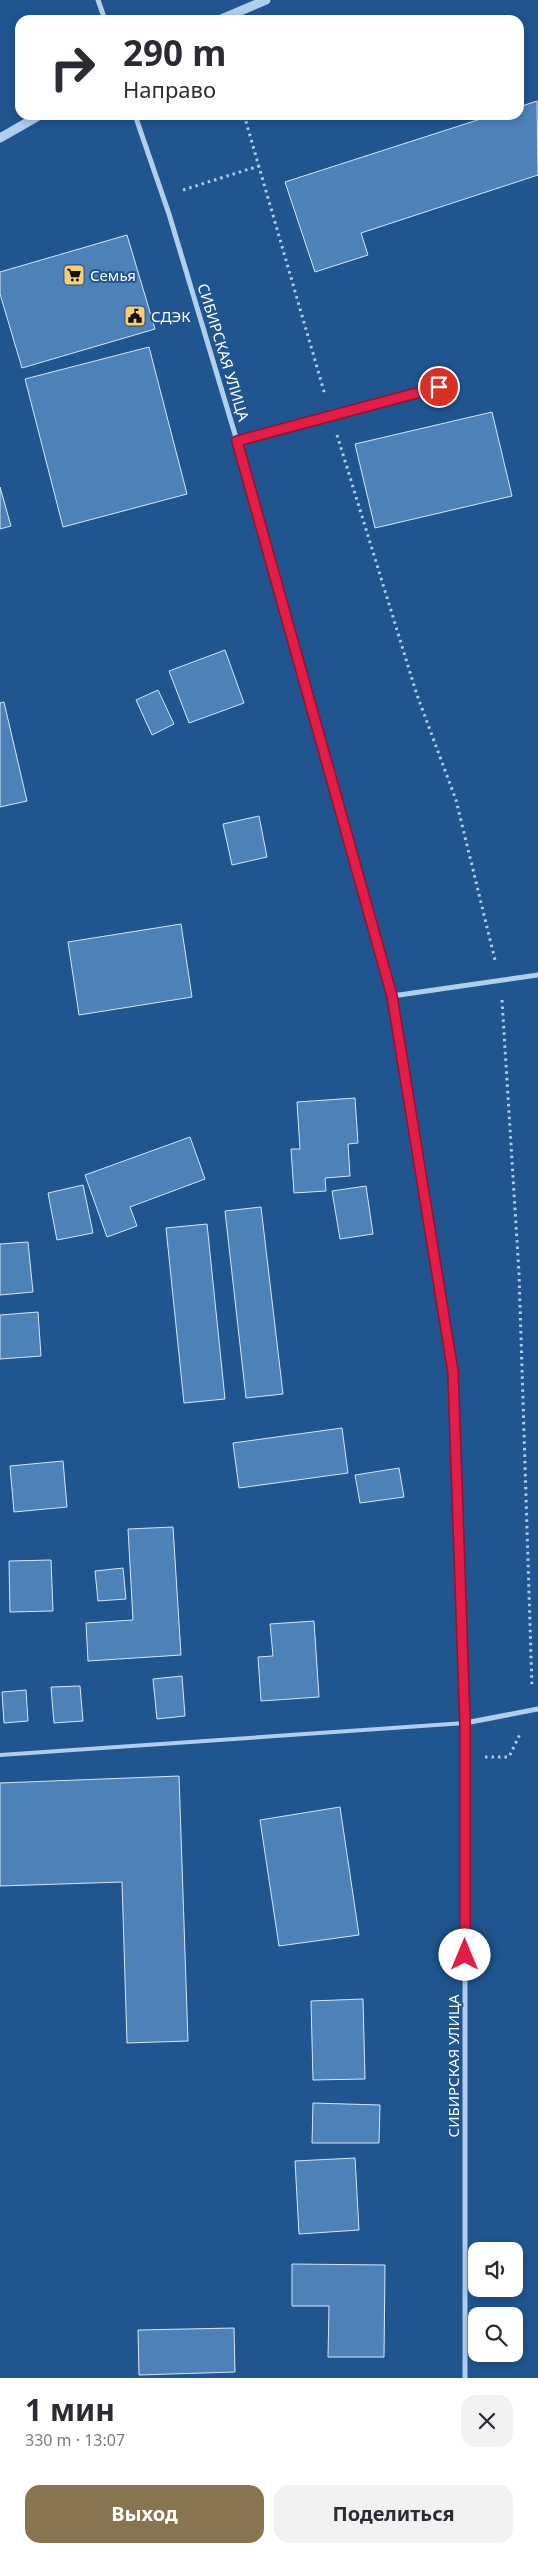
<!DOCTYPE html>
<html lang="ru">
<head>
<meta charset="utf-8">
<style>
	:root { --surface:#fff; --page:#f2f2f3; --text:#2b2b33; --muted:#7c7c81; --accent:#88744f }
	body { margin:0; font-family:"Noto Sans",sans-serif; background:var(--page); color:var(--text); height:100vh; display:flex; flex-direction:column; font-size:19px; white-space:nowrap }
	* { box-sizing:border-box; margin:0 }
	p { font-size:16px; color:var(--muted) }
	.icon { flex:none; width:28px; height:28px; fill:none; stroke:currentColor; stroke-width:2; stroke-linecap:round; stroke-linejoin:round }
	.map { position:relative; height:2378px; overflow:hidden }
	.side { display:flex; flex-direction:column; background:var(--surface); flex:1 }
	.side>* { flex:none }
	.top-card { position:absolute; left:15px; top:15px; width:509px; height:105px; border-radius:15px; box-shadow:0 2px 8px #0003; background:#fff; color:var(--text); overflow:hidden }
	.buttons { position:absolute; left:468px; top:2242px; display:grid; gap:10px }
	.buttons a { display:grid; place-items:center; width:55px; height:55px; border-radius:10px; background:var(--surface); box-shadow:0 2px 8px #0003; font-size:25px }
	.pin { position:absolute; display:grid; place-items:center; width:42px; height:42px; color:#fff; margin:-21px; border:2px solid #fff; border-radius:50%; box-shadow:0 1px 5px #0007 }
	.me { position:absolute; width:55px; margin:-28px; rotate:0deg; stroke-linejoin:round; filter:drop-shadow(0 0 4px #0008) }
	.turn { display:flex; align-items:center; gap:18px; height:105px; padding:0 25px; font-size:22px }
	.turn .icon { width:65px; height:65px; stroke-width:2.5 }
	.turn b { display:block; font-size:35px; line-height:42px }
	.round { display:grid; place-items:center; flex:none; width:52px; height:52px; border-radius:15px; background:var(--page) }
	.head { display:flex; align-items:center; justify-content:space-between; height:85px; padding:0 25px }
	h1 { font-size:30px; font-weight:700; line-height:38px }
	.cta { display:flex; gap:10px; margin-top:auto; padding:10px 25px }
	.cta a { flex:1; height:58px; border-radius:15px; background:var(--accent); color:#fff; font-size:20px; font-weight:700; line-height:58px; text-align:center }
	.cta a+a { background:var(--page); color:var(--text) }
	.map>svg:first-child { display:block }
	.building { fill:#4d81b8; stroke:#d6e7f9 }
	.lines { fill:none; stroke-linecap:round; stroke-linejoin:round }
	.path { stroke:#b0ceed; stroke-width:3; stroke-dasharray:2.5 4; stroke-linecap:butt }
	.service { stroke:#b0ceed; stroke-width:4 }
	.minor { stroke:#b0ceed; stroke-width:5 }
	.tertiary { stroke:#b0ceed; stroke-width:9 }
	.route-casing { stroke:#92132f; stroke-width:12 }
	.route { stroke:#e11d48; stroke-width:9 }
	.labels { text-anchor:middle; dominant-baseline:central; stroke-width:4; stroke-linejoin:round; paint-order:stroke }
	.poi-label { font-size:15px; fill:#fff; stroke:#205590; text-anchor:start }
	.street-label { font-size:15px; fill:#fff; stroke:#205590 }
</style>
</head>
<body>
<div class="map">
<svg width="538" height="2378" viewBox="0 0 538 2378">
	<rect width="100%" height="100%" fill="#205590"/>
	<!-- building -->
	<g class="building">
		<polygon points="537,101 538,175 361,233 368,255 315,272 285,182 493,115 519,115 519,107"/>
		<polygon points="127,235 155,329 22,368 0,294 0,272"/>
		<polygon points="149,347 187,494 63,527 25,379"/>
		<polygon points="492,412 512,496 375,528 355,444"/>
		<polygon points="0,487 11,526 0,529"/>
		<polygon points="225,650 244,703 189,723 169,671"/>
		<polygon points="158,690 174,724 152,735 136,700"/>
		<polygon points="4,702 27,801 0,807 0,703"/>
		<polygon points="259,816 267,857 232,865 223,824"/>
		<polygon points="181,924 192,997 79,1015 68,942"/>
		<polygon points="355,1098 358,1143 348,1144 350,1176 325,1178 326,1191 294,1193 291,1149 300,1149 297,1102"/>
		<polygon points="190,1137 205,1179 130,1207 137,1226 107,1237 85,1175"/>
		<polygon points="83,1185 93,1233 57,1240 48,1193"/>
		<polygon points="366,1186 373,1234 340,1239 332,1191"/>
		<polygon points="261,1207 283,1394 246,1398 225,1211"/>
		<polygon points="207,1224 225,1399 184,1403 166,1228"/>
		<polygon points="28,1242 33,1292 0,1295 0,1244"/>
		<polygon points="38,1312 41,1356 0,1359 0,1315"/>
		<polygon points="342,1428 348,1473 239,1488 233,1443"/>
		<polygon points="63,1461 67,1507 14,1512 10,1466"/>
		<polygon points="399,1468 404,1497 360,1503 355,1475"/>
		<polygon points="173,1527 181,1655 88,1661 86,1623 133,1620 128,1529"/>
		<polygon points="51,1560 53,1611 10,1612 9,1561"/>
		<polygon points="123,1568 126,1599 98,1601 95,1571"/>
		<polygon points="314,1621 319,1697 261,1701 258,1657 273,1656 270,1624"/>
		<polygon points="182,1676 185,1716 157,1719 153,1679"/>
		<polygon points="80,1686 83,1721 54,1723 51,1687"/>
		<polygon points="26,1690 28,1721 4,1723 2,1692"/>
		<polygon points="179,1776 188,2041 127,2043 122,1882 0,1886 0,1783"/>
		<polygon points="340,1807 359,1935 279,1946 260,1820"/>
		<polygon points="363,1999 365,2079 313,2080 311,2001"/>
		<polygon points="313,2103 380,2105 379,2143 312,2143"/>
		<polygon points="355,2158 359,2230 299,2234 295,2161"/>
		<polygon points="292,2264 385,2265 384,2357 328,2357 329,2306 292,2306"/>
		<polygon points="234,2328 235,2372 139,2375 138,2330"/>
	</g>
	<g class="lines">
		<!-- path -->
		<g class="path">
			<polyline points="244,115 325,395"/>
			<polyline points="183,190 259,166"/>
			<polyline points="337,435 417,695 456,800 495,960"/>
			<polyline points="502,1000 519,1273 532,1688"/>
			<polyline points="485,1757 509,1757 520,1734"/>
		</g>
		<!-- service -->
		<g class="service">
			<polyline points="237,441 439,387"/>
			<polyline points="0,1755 465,1723"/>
		</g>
		<!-- minor -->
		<g class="minor">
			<polyline points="98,0 105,20"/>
			<polyline points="135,115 169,214 237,441 392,996 453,1372 465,1723 465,2378"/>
			<polyline points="392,996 538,975"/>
			<polyline points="465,1723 538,1709"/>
		</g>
		<!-- tertiary -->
		<g class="tertiary">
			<polyline points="219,20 266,0"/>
			<polyline points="0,138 40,115"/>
		</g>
	</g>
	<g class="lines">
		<!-- route casing -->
		<g class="route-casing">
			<polyline id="route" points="439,387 237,441 392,996 453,1372 465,1723 465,1955"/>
		</g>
		<!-- route -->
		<use href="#route" class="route"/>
	</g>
	<!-- icons -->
	<defs>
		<g id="supermarket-square" transform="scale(1.125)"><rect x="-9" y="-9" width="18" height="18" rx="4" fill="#face71" stroke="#205590"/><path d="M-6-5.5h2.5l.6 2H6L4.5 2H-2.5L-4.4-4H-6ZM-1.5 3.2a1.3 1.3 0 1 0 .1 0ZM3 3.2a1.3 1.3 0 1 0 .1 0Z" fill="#111"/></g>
		<g id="civic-square" transform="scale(1.125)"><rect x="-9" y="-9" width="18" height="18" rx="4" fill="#face71" stroke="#205590"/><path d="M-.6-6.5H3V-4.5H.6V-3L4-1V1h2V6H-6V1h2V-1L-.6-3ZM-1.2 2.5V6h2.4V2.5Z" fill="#111"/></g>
	</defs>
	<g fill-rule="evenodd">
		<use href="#supermarket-square" x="74" y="275"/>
		<use href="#civic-square" x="135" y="316"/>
	</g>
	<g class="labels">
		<!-- poi labels -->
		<g class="poi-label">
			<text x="90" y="275">Семья</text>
			<text x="151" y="316">СДЭК</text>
		</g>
		<!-- street labels -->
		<g class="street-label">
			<text transform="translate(224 352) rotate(73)">СИБИРСКАЯ УЛИЦА</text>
			<text transform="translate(453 2066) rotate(-90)">СИБИРСКАЯ УЛИЦА</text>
		</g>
	</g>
</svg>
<div class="buttons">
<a><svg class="icon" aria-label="sound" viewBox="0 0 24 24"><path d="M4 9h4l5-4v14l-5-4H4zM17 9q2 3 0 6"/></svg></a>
<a><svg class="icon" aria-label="search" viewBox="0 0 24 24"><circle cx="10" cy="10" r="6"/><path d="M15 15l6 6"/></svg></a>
</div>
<div class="pin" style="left:439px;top:387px;background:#d93025"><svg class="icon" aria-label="arrive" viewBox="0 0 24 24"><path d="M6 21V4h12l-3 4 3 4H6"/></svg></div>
<svg class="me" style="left:465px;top:1955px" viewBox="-20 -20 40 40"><circle r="19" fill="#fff"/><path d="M0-13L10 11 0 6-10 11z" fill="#e11d48"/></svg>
<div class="top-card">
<div class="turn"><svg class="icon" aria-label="right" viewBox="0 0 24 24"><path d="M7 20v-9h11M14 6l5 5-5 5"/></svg><div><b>290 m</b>Направо</div></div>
</div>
</div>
<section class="side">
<div class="head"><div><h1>1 мин</h1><p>330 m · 13:07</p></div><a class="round"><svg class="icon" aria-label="close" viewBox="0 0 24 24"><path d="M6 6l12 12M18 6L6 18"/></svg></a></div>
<div class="cta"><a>Выход</a><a>Поделиться</a></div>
</section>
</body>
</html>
